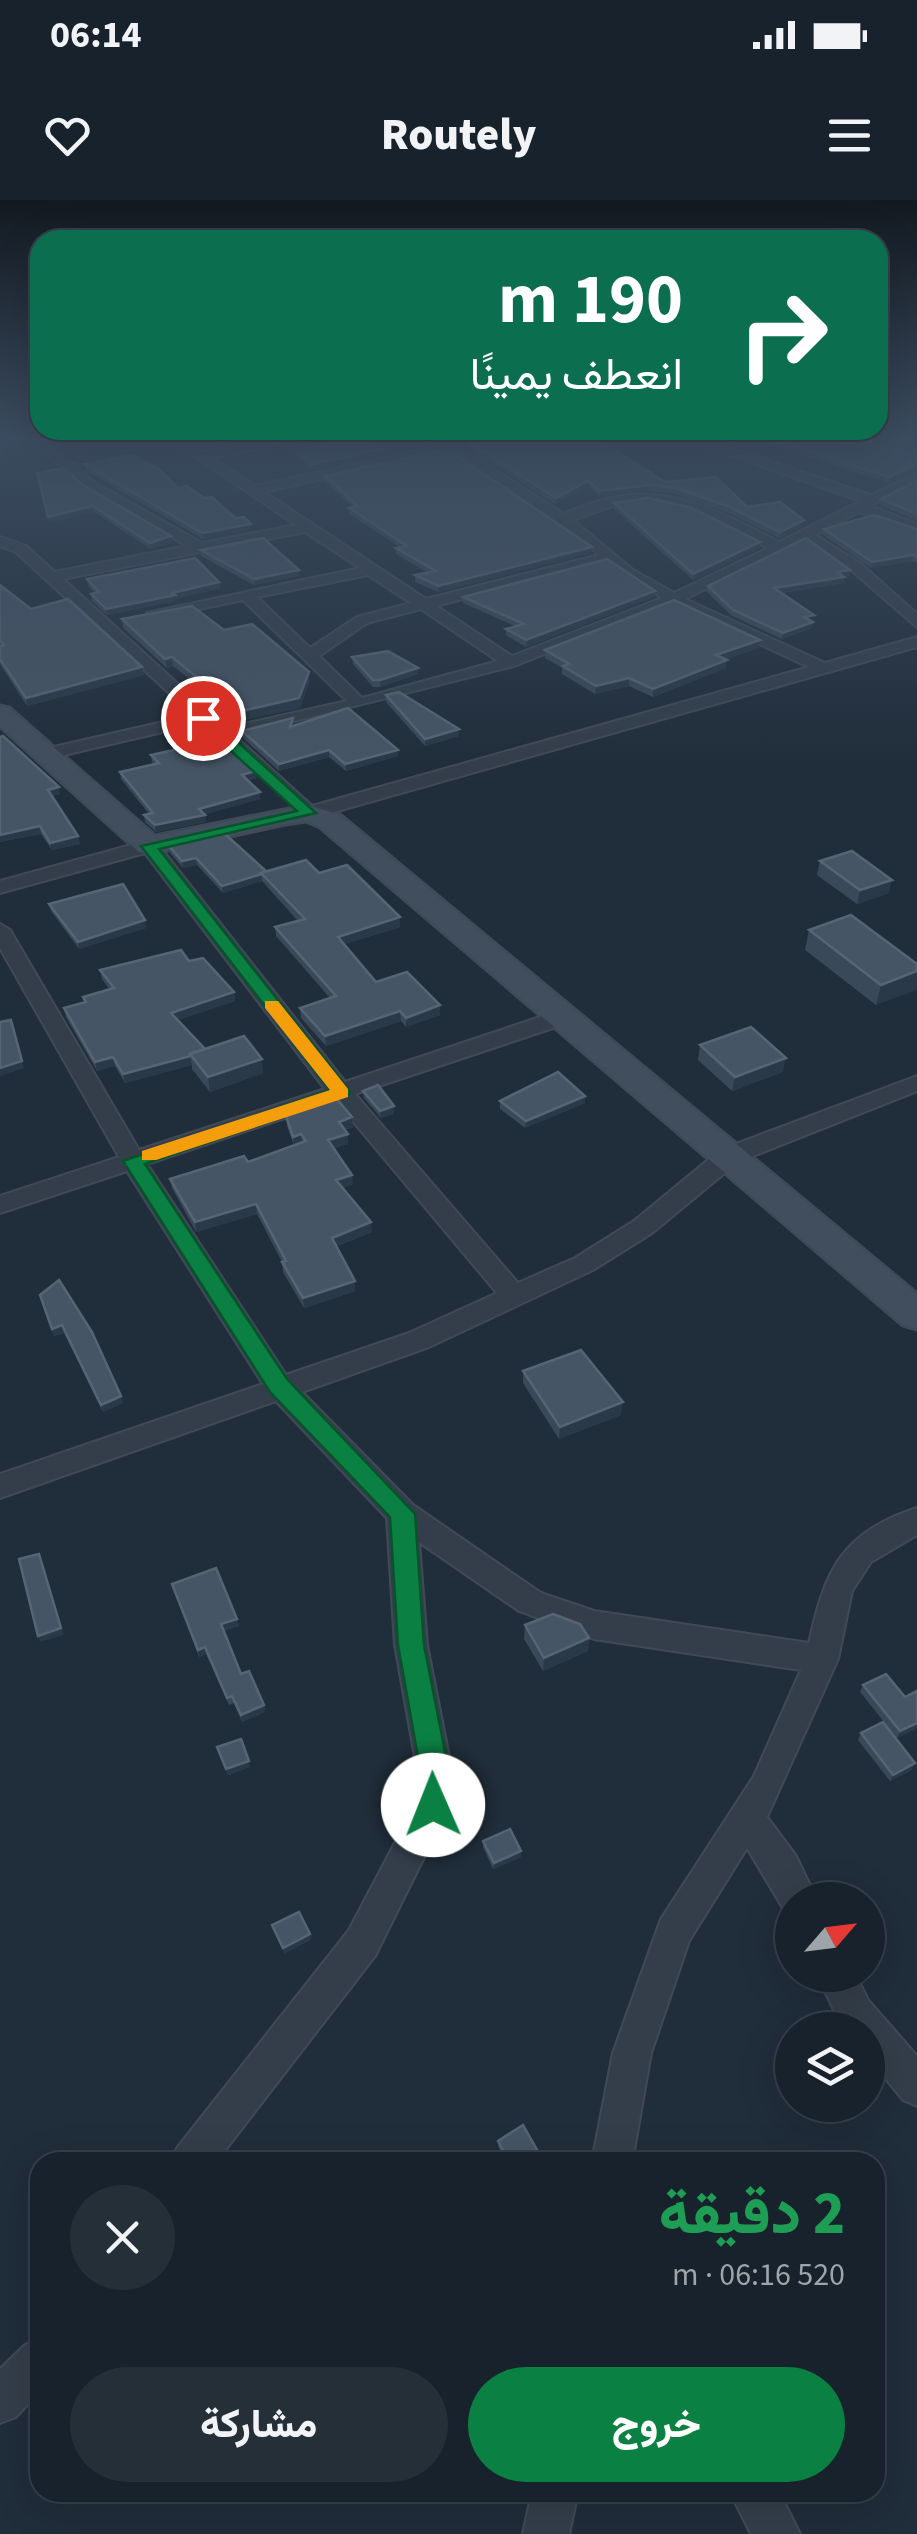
<!DOCTYPE html>
<html lang="ar">
<head>
<meta charset="utf-8">
<style>
	:root { --surface:#18222c; --page:#252f38; --text:#f1f3f6; --muted:#9fa4a9; --line:#363f48; --accent:#0b8043 }
	body { margin:0; font-family:"Source Sans 3",Vazirmatn,sans-serif; background:var(--page); color:var(--text); direction:rtl; height:100vh; display:flex; flex-direction:column; font-size:38px; white-space:nowrap }
	* { box-sizing:border-box; margin:0 }
	p { font-size:32px; color:var(--muted) }
	.icon { flex:none; width:55px; height:55px; fill:none; stroke:currentColor; stroke-width:2; stroke-linecap:round; stroke-linejoin:round }
	.map { position:relative; flex:1; overflow:hidden; direction:ltr }
	.side { position:absolute; left:30px; top:1952px; width:855px; height:350px; display:flex; flex-direction:column; background:var(--surface); border-radius:30px; box-shadow:0 10px 40px #0002,0 0 0 2px var(--line); direction:rtl }
	.side>* { flex:none }
	.hud { position:absolute; left:30px; top:30px; width:858px; height:210px; border-radius:30px; box-shadow:0 10px 40px #0002,0 0 0 2px var(--line); direction:rtl; background:#0b6e4f; color:#fff; overflow:hidden }
	.needle { width:65px; rotate:62deg }
	.tools { position:absolute; left:775px; top:1682px; display:grid; gap:20px }
	.tools a { display:grid; place-items:center; width:110px; height:110px; border-radius:50%; background:var(--surface); box-shadow:0 10px 40px #0002,0 0 0 2px var(--line); font-size:50px }
	.pin { position:absolute; display:grid; place-items:center; width:85px; height:85px; color:#fff; margin:-42px; border:5px solid #fff; border-radius:50%; box-shadow:0 2px 10px #0007 }
	.me { position:absolute; width:110px; margin:-55px; rotate:359deg; stroke-linejoin:round; filter:drop-shadow(0 0 8px #0008) }
	.turn { display:flex; align-items:center; gap:35px; height:210px; padding:0 40px; font-size:45px }
	.turn .icon { width:130px; height:130px; stroke-width:2.5 }
	.turn b { display:block; font-size:70px; line-height:85px }
	.round { display:grid; place-items:center; flex:none; width:105px; height:105px; border-radius:52px; background:var(--page) }
	.summary { display:flex; align-items:center; justify-content:space-between; height:170px; padding:0 40px }
	h1 { font-size:60px; font-weight:800; line-height:75px; color:#1e9e55 }
	.action { display:flex; gap:20px; margin-top:auto; padding:20px 40px }
	.action a { flex:1; height:115px; border-radius:60px; background:var(--accent); color:#fff; font-size:40px; font-weight:800; line-height:115px; text-align:center }
	.action a+a { background:var(--page); color:var(--text) }
	.status { display:flex; justify-content:space-between; align-items:center; height:70px; padding:0 50px; background:var(--surface); direction:ltr }
	.status svg { height:28px; fill:currentColor }
	header { display:flex; justify-content:space-between; align-items:center; height:130px; padding:0 40px; background:var(--surface); font-size:45px; font-weight:800 }
	.map>svg:first-child { display:block }
	.lines { fill:none; stroke-linecap:round; stroke-linejoin:round }
	.street-casing { stroke:#404a57; stroke-width:4 }
	.secondary-casing { stroke:#404a57; stroke-width:5 }
	.street { fill:#343e4a; fill-rule:evenodd }
	.secondary { fill:#414e5d; fill-rule:evenodd }
	.wall { fill:#3a4959 }
	.shaded-wall { fill:#2a3948 }
	.building { fill:#465565; stroke:#566574; stroke-width:2.5 }
	.route { fill:#0b8043; stroke:#07532c; stroke-width:2.5 }
	.slow { fill:#f59e0b }
</style>
</head>
<body>
<div class="status"><b>06:14</b><svg viewBox="0 0 49 12"><path d="M0 12V9h3v3zM5 12V6h3v6zM10 12V3h3v9zM15 12V0h3v12zM26 1h20v11H26zM47 4h2v5h-2z"/></svg></div>
<header><svg class="icon" aria-label="menu" viewBox="0 0 24 24"><path d="M4 6h16M4 12h16M4 18h16"/></svg>Routely<svg class="icon" aria-label="heart" viewBox="0 0 24 24"><path d="M12 20l-8-8c-3-5 5-10 8-4 3-6 11-1 8 4z"/></svg></header>
<div class="map">
<svg width="917" height="2334" viewBox="0 0 917 2334">
	<rect width="100%" height="100%" fill="#202d3a"/>
	<g class="lines">
		<!-- street casing -->
		<g class="street-casing">
			<g id="street">
				<path d="M29,238H42L95,283L202,343L296,325L168,238H182L203,252L281,238H309L212,258L255,286L440,246L430,238H445L564,314C650,274 701,302 779,342L861,301L682,238H700L871,295L917,273V282L870,306L917,324V333L859,312L815,335L861,364L917,414V427L851,370L805,340L685,399L825,463L917,437V447L309,619L201,523L47,559L41,558V550L193,515L16,352L0,346V337L26,346L55,372L187,346L86,288ZM448,251L577,335L599,355L426,399L264,292ZM648,300L693,310L768,348L674,393L633,370L573,320L623,302ZM305,332L360,368L147,413L155,418L243,400L347,501L226,528L63,379ZM607,361L662,398L512,456L436,406ZM368,375L411,403L357,417L310,448L257,397ZM673,404L809,467L312,606L235,536L514,466ZM421,409L498,461L362,498L319,456L367,423Z"/>
				<polygon points="851,238 872,238 917,250 917,258"/>
				<path d="M142,642H156L345,882L555,812H571V822L355,894L518,1083L575,1058L634,1021L720,950L917,876V891L738,962L652,1033L593,1070L429,1147L302,1192L413,1305L541,1393L594,1411L809,1443C825,1370 841,1333 917,1308V1335L871,1362L852,1391L838,1459L767,1617L796,1656L817,1700H792V1715L786,1713L747,1648L689,1741L651,1853L632,1962H592L613,1853L661,1719L754,1576L801,1470L594,1439L519,1411L419,1342L427,1445L449,1557L450,1605L375,1756L216,1962H171L177,1948L349,1730L416,1603L415,1557L395,1445L387,1318L276,1201L0,1298V1274L263,1184L127,971L0,1013V996L119,957L0,748V724L10,730L139,950L325,889L145,653L0,693V681ZM336,901L497,1093L409,1133L286,1175L147,964Z"/>
				<polygon points="817,1775 856,1775 868,1800 917,1856 917,1906 903,1900 868,1857 868,1830 842,1826"/>
				<polygon points="40,2138 40,2191 16,2217 0,2223 0,2169 25,2145"/>
				<polygon points="532,2292 578,2292 569,2334 523,2334"/>
				<polygon points="730,2292 779,2292 800,2334 751,2334"/>
			</g>
		</g>
		<!-- secondary casing -->
		<g class="secondary-casing">
			<polygon id="secondary" points="0,506 9,508 155,636 309,605 340,615 917,1094 917,1129 903,1125 320,627 306,621 285,624 149,654 139,652 0,526"/>
		</g>
		<!-- street -->
		<use href="#street" class="street"/>
		<!-- secondary -->
		<use href="#secondary" class="secondary"/>
	</g>
	<!-- wall -->
	<g class="wall">
		<polygon points="464,238 576,238 665,282 747,307 804,320 803,326 779,338 726,312 675,294 649,291 600,297 588,286 555,304 468,248 468,242 471,242"/>
		<polygon points="748,238 860,238 917,256 888,283"/>
		<polygon points="887,238 917,238 917,246"/>
		<polygon points="296,250 384,254 312,270 296,256"/>
		<polygon points="84,264 178,288 204,298 235,318 251,324 251,330 203,339 85,270"/>
		<polygon points="37,273 83,285 171,336 172,342 151,349 94,312 49,323"/>
		<polygon points="325,276 592,347 591,353 438,392 415,382 415,375 428,373 396,354 396,348 400,347 349,314 349,308 353,307 325,282"/>
		<polygon points="917,281 917,321 880,305 881,299"/>
		<polygon points="614,303 760,342 760,348 693,380 614,309"/>
		<polygon points="824,329 917,329 917,363 912,361 871,368 823,335"/>
		<polygon points="201,350 299,376 254,385 201,356"/>
		<polygon points="849,376 844,377 843,383 782,393 813,422 812,428 782,439 732,416 707,392 708,386"/>
		<polygon points="87,379 219,382 220,388 175,399 175,401 107,415 92,401 91,394 95,393 88,386"/>
		<polygon points="0,385 31,409 142,467 144,475 27,506 0,464"/>
		<polygon points="463,397 654,397 526,447 506,435 506,429 515,426 463,403"/>
		<polygon points="122,419 224,430 309,472 309,482 300,508 230,523 229,514 233,505 201,488 173,466 167,468 123,428"/>
		<polygon points="760,440 758,448 726,459 726,468 653,497 629,486 595,494 562,474 562,468 545,458 545,450"/>
		<polygon points="352,457 418,474 380,487 373,487 353,464"/>
		<polygon points="386,495 459,536 425,546 386,502"/>
		<polygon points="294,526 398,550 398,556 346,571 329,557 279,571 243,538 242,531"/>
		<polygon points="0,537 60,594 52,596 78,636 80,644 52,650 41,634 0,642"/>
		<polygon points="151,555 257,578 248,580 260,592 260,599 205,614 206,622 156,632 145,622 144,615 149,614 121,579 120,572 154,564 152,562"/>
		<polygon points="169,646 266,671 319,673 400,727 345,744 376,782 440,815 406,827 401,821 326,846 301,818 300,808 330,798 276,736 275,727 298,721 262,681 223,693 197,665 183,668 170,653"/>
		<polygon points="820,661 889,693 857,704 817,675"/>
		<polygon points="49,704 146,728 79,749 51,711"/>
		<polygon points="809,730 917,764 876,805 805,750"/>
		<polygon points="189,761 234,792 235,801 178,820 205,849 263,873 210,892 192,869 192,865 125,883 115,866 97,871 66,817 64,808 84,803 83,797 110,790 102,779 100,770"/>
		<polygon points="700,845 783,872 732,891 698,860"/>
		<polygon points="363,891 394,906 394,914 381,918 364,898"/>
		<polygon points="500,901 585,903 525,928 500,909"/>
		<polygon points="286,916 352,917 353,927 345,930 348,934 348,944 334,948 353,984 343,988 372,1032 337,1046 355,1091 304,1108 283,1072 282,1062 257,1014 196,1032 172,988 170,979 248,962 294,945 287,926"/>
		<polygon points="40,1095 123,1203 103,1212 64,1133 54,1136"/>
		<polygon points="523,1171 621,1215 559,1239 523,1183"/>
		<polygon points="172,1384 237,1419 239,1426 223,1431 241,1474 264,1505 265,1512 242,1522 234,1503 229,1505 206,1454 199,1457"/>
		<polygon points="525,1425 589,1438 588,1451 543,1471 524,1439"/>
		<polygon points="863,1485 905,1497 917,1491 917,1528 897,1538 860,1492"/>
		<polygon points="861,1533 912,1570 890,1581 858,1540"/>
		<polygon points="483,1641 521,1651 521,1657 493,1669 483,1647"/>
		<polygon points="498,1941 544,1962 506,1962 498,1946"/>
	</g>
	<!-- shaded-wall -->
	<g class="shaded-wall">
		<polygon points="383,249 384,254 312,270 311,264"/>
		<polygon points="917,265 917,270 888,283 889,277"/>
		<polygon points="588,281 588,286 555,304 556,298"/>
		<polygon points="650,285 649,291 600,297 600,291"/>
		<polygon points="93,306 94,312 49,323 48,317"/>
		<polygon points="804,320 803,326 779,338 780,332"/>
		<polygon points="251,324 251,330 203,339 202,333"/>
		<polygon points="171,336 172,342 151,349 150,343"/>
		<polygon points="760,342 760,348 693,380 693,374"/>
		<polygon points="592,347 591,353 438,392 438,386"/>
		<polygon points="913,355 912,361 871,368 872,362"/>
		<polygon points="299,370 299,376 254,385 254,379"/>
		<polygon points="850,370 849,376 836,378 837,372"/>
		<polygon points="844,377 843,383 773,394 774,388"/>
		<polygon points="219,382 220,388 175,399 175,401 107,415 106,409"/>
		<polygon points="655,391 654,397 526,447 526,440"/>
		<polygon points="813,422 812,428 782,439 783,433"/>
		<polygon points="760,440 758,448 716,463 716,455"/>
		<polygon points="172,457 173,466 167,468 165,459"/>
		<polygon points="727,460 726,468 653,497 653,489"/>
		<polygon points="142,467 144,475 27,506 26,498"/>
		<polygon points="418,468 418,474 380,487 380,480"/>
		<polygon points="309,472 309,482 300,508 230,523 229,514"/>
		<polygon points="629,478 629,486 595,494 596,486"/>
		<polygon points="459,529 459,536 425,546 425,539"/>
		<polygon points="329,550 329,557 279,571 279,564"/>
		<polygon points="398,550 398,556 346,571 345,564"/>
		<polygon points="256,571 257,578 243,582 242,575"/>
		<polygon points="59,587 60,594 49,597 48,590"/>
		<polygon points="260,592 260,599 200,616 199,609"/>
		<polygon points="205,615 206,622 156,632 155,625"/>
		<polygon points="40,626 41,634 0,642 0,635"/>
		<polygon points="78,636 80,644 52,650 50,643"/>
		<polygon points="196,658 197,665 183,668 182,661"/>
		<polygon points="261,674 262,681 223,693 222,686"/>
		<polygon points="892,680 889,693 857,704 860,690"/>
		<polygon points="400,717 400,727 339,746 338,737"/>
		<polygon points="145,720 146,728 79,749 78,742"/>
		<polygon points="917,771 917,790 876,805 881,785"/>
		<polygon points="234,792 235,801 173,822 171,813"/>
		<polygon points="440,805 440,815 406,827 406,818"/>
		<polygon points="400,811 401,821 326,846 325,836"/>
		<polygon points="190,856 192,865 125,883 123,874"/>
		<polygon points="113,857 115,866 97,871 95,862"/>
		<polygon points="786,858 783,872 732,891 735,877"/>
		<polygon points="262,859 263,873 210,892 208,877"/>
		<polygon points="22,861 24,868 0,876 0,868"/>
		<polygon points="585,896 585,903 525,928 526,921"/>
		<polygon points="394,906 394,914 381,918 380,911"/>
		<polygon points="352,917 353,927 340,932 339,922"/>
		<polygon points="301,934 302,944 294,947 293,937"/>
		<polygon points="348,934 348,944 329,950 328,940"/>
		<polygon points="352,975 353,984 337,990 336,980"/>
		<polygon points="256,1004 257,1014 196,1032 195,1022"/>
		<polygon points="371,1022 372,1032 333,1047 332,1038"/>
		<polygon points="355,1081 355,1091 304,1108 303,1098"/>
		<polygon points="62,1125 64,1133 54,1136 52,1129"/>
		<polygon points="121,1196 123,1203 103,1212 101,1205"/>
		<polygon points="623,1202 621,1215 559,1239 560,1227"/>
		<polygon points="42,1361 64,1435 40,1442 38,1436"/>
		<polygon points="237,1419 239,1426 222,1431 221,1424"/>
		<polygon points="589,1438 588,1451 543,1471 544,1458"/>
		<polygon points="205,1447 206,1454 199,1457 198,1450"/>
		<polygon points="264,1505 265,1512 242,1522 241,1515"/>
		<polygon points="917,1523 917,1528 897,1538 900,1531"/>
		<polygon points="249,1561 250,1567 227,1576 226,1569"/>
		<polygon points="915,1563 912,1570 890,1581 893,1575"/>
		<polygon points="521,1651 521,1657 493,1669 494,1663"/>
		<polygon points="310,1734 311,1740 284,1754 283,1748"/>
	</g>
	<!-- building -->
	<g class="building">
		<polygon points="362,238 383,249 311,264 296,250"/>
		<polygon points="474,238 576,238 611,248 665,282 716,277 747,307 780,302 804,320 780,332 727,306 676,288 650,285 600,291 588,281 556,298 468,242 479,241"/>
		<polygon points="766,238 860,238 917,256 917,265 889,277"/>
		<polygon points="447,249 592,347 438,386 415,375 436,371 396,348 407,346 349,308 358,306 325,276"/>
		<polygon points="132,255 159,269 178,288 187,286 204,298 212,297 235,318 244,317 251,324 202,333 84,264"/>
		<polygon points="63,268 83,285 171,336 150,343 93,306 48,317 37,273"/>
		<polygon points="917,281 917,314 881,299"/>
		<polygon points="648,298 692,308 760,342 693,374 614,303"/>
		<polygon points="874,315 917,329 917,357 913,355 872,362 824,329"/>
		<polygon points="263,338 299,370 254,379 201,350"/>
		<polygon points="806,338 850,370 837,372 844,377 774,388 814,415 804,417 813,422 783,433 733,410 708,386"/>
		<polygon points="195,358 219,382 172,393 175,395 106,409 91,394 99,392 87,379"/>
		<polygon points="607,359 655,391 526,440 506,429 524,424 463,397"/>
		<polygon points="0,385 31,409 68,399 142,467 26,498 0,459 0,446 4,445 0,440"/>
		<polygon points="674,400 760,440 716,455 727,460 653,489 629,478 596,486 563,466 569,464 545,450"/>
		<polygon points="192,406 224,430 252,424 309,472 299,498 229,514 236,497 199,479 172,457 165,459 122,419"/>
		<polygon points="388,451 418,468 380,480 373,480 352,457"/>
		<polygon points="399,492 459,529 425,539 386,495"/>
		<polygon points="348,508 398,550 345,564 329,550 279,564 242,531 293,518 290,527"/>
		<polygon points="3,536 59,587 48,590 78,636 50,643 40,626 0,635 0,537"/>
		<polygon points="219,540 256,571 242,575 260,592 199,609 205,615 155,625 144,615 153,613 120,572 159,563 151,555"/>
		<polygon points="225,634 266,671 261,673 262,674 222,686 196,658 182,661 169,646"/>
		<polygon points="852,651 892,680 860,690 820,661"/>
		<polygon points="306,660 319,673 347,665 400,717 338,737 376,782 407,772 440,805 406,818 400,811 325,836 300,808 336,796 275,727 305,719 261,673"/>
		<polygon points="123,684 145,720 78,742 49,704"/>
		<polygon points="851,715 917,764 917,771 881,785 809,730"/>
		<polygon points="181,750 189,761 203,758 234,792 171,813 205,849 190,854 191,856 123,874 113,857 95,862 64,808 86,802 83,797 114,788 100,770"/>
		<polygon points="11,820 22,861 0,868 0,822"/>
		<polygon points="751,827 786,858 735,877 700,845"/>
		<polygon points="244,836 262,859 208,877 190,854"/>
		<polygon points="558,872 585,896 526,921 500,901"/>
		<polygon points="378,885 394,906 380,911 363,891"/>
		<polygon points="336,898 352,917 339,922 348,934 328,940 352,975 336,980 371,1022 332,1038 355,1081 303,1098 282,1062 286,1061 256,1004 195,1022 170,979 244,956 248,962 306,941 301,934 293,937 286,916"/>
		<polygon points="59,1080 92,1132 121,1196 101,1205 62,1125 52,1129 40,1095"/>
		<polygon points="581,1150 623,1202 560,1227 523,1171"/>
		<polygon points="39,1354 61,1428 38,1436 19,1359"/>
		<polygon points="216,1368 237,1419 221,1424 241,1474 249,1471 264,1505 241,1515 232,1496 227,1498 205,1447 198,1450 172,1384"/>
		<polygon points="553,1414 580,1424 589,1438 544,1458 525,1425"/>
		<polygon points="886,1474 905,1497 917,1491 917,1523 900,1531 863,1485"/>
		<polygon points="883,1522 915,1563 893,1575 861,1533"/>
		<polygon points="241,1539 249,1561 226,1569 217,1547"/>
		<polygon points="510,1629 521,1651 494,1663 483,1641"/>
		<polygon points="299,1712 310,1734 283,1748 272,1725"/>
		<polygon points="523,1925 544,1962 509,1962 498,1941"/>
	</g>
	<!-- sky -->
	<linearGradient id="sky" x2="0" y2="1"><stop stop-color="#121920"/><stop offset="0.42" stop-color="#3c4c60"/><stop offset="1" stop-color="#3c4c60" stop-opacity="0"/></linearGradient>
	<rect width="917" height="565" fill="url(#sky)"/>
	<!-- route -->
	<polygon class="route" points="198,515 208,515 316,613 159,649 351,893 145,964 287,1179 415,1314 424,1445 446,1557 447,1605 443,1615 433,1619 423,1615 418,1557 398,1445 390,1317 270,1192 123,961 330,890 141,646 297,611 198,521"/>
	<!-- slow -->
	<polygon class="slow" points="265,801 278,801 348,889 348,897 156,960 142,960 142,951 330,890 265,808"/>
</svg>
<div class="tools">
<a><svg class="needle" viewBox="-14 -14 28 28"><path d="M0-13l5 13h-10z" fill="#e53935"/><path d="M0 13l5-13h-10z" fill="#9fa4a9"/></svg></a>
<a><svg class="icon" aria-label="layers" viewBox="0 0 24 24"><path d="M12 4l9 5-9 5-9-5zM3 14l9 5 9-5"/></svg></a>
</div>
<div class="pin" style="left:203px;top:518px;background:#d93025"><svg class="icon" aria-label="arrive" viewBox="0 0 24 24"><path d="M6 21V4h12l-3 4 3 4H6"/></svg></div>
<svg class="me" style="left:433px;top:1605px" viewBox="-20 -20 40 40"><circle r="19" fill="#fff"/><path d="M0-13L10 11 0 6-10 11z" fill="#0b8043"/></svg>
<div class="hud">
<div class="turn"><svg class="icon" aria-label="right" viewBox="0 0 24 24"><path d="M7 20v-9h11M14 6l5 5-5 5"/></svg><div><b>190 m</b>انعطف يمينًا</div></div>
</div>
<section class="side">
<div class="summary"><div><h1>2 دقيقة</h1><p>520 m · 06:16</p></div><a class="round"><svg class="icon" aria-label="close" viewBox="0 0 24 24"><path d="M6 6l12 12M18 6L6 18"/></svg></a></div>
<div class="action"><a>خروج</a><a>مشاركة</a></div>
</section>
</div>
</body>
</html>
